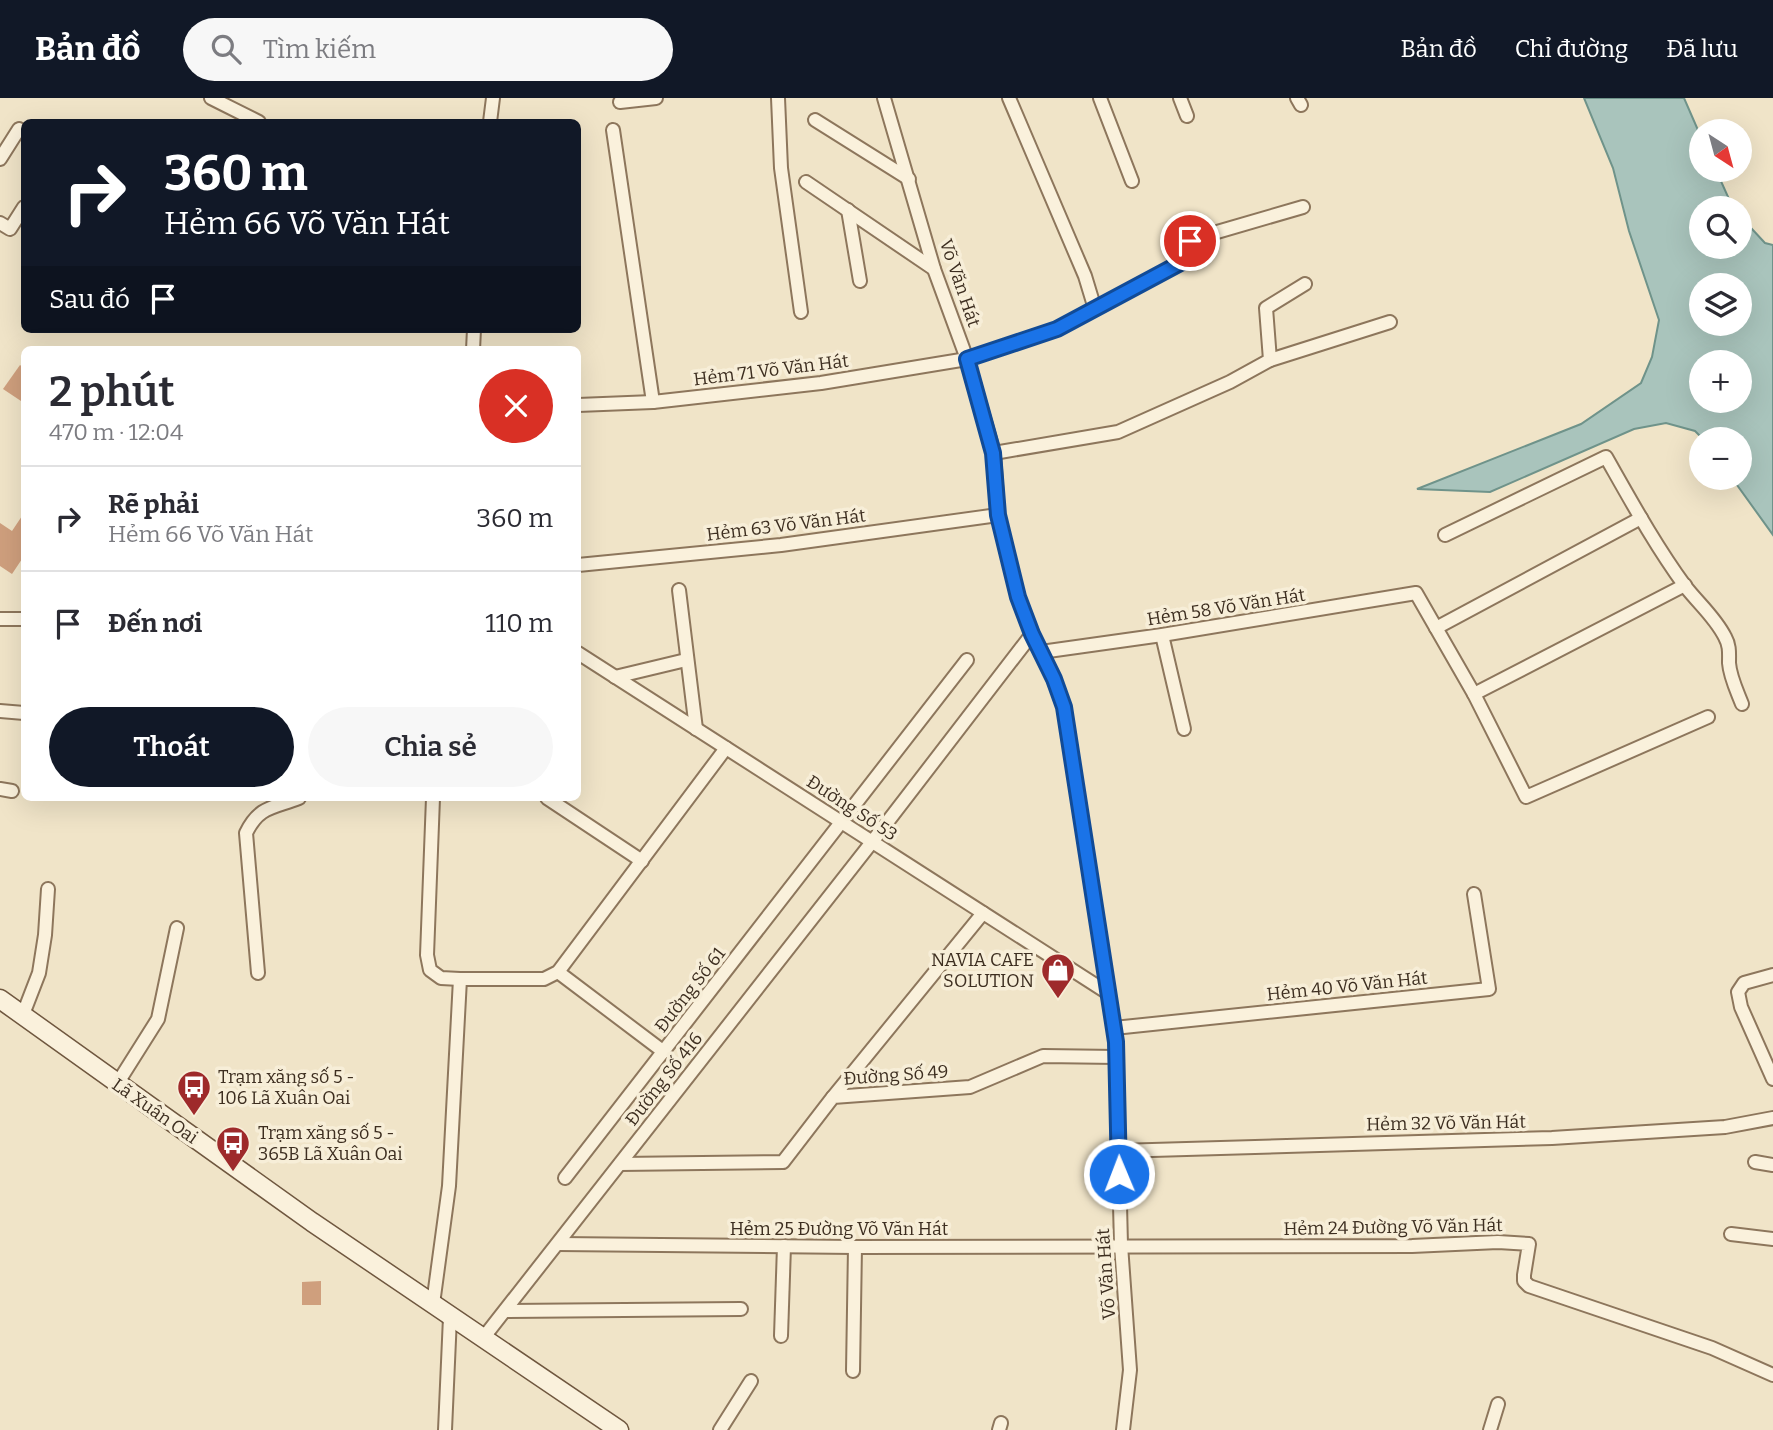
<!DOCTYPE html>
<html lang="vi">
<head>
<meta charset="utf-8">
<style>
	:root { --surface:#fff; --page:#f7f7f7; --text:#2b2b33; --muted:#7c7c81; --line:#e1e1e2; --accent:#111827 }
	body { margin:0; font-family:Bitter,serif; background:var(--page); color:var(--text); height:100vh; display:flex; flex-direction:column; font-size:26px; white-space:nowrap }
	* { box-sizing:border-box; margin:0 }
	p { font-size:23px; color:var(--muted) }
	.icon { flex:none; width:38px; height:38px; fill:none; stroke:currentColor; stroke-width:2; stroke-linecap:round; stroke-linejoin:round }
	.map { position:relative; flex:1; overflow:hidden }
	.drawer { position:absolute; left:21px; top:248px; width:560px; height:455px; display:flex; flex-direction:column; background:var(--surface); border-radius:10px; box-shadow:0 7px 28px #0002 }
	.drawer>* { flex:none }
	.top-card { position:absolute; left:21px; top:21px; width:560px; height:214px; border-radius:10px; box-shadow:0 7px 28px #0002; background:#111827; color:#fff; overflow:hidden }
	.needle { width:46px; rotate:144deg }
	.fabs { position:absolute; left:1689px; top:21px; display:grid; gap:14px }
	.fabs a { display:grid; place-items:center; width:63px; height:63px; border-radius:50%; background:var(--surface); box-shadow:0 7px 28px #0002; font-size:35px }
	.pin { position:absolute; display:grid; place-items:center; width:60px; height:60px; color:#fff; margin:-30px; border:4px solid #fff; border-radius:50%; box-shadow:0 2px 7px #0007 }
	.me { position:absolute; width:77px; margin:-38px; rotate:359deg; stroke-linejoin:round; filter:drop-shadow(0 0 5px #0008) }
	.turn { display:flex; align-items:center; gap:24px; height:147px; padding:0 28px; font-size:32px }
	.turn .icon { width:91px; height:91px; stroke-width:2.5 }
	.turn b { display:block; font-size:49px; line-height:60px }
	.then { display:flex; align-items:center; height:66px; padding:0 28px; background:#0003; gap:14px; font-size:26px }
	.round { display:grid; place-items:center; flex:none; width:74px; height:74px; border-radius:37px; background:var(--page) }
	.head { display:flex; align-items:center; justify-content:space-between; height:119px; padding:0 28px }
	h1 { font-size:42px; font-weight:600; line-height:52px }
	.button { display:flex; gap:14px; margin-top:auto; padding:14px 28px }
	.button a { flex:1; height:80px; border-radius:42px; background:var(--accent); color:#fff; font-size:28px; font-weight:600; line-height:80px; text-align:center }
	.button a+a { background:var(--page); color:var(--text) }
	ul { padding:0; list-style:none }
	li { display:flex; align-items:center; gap:21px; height:105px; padding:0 28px; border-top:2px solid var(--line) }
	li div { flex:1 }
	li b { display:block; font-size:26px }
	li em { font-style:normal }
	header { display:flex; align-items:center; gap:42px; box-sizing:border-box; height:98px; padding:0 35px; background:var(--accent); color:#fff }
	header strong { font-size:33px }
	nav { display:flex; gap:38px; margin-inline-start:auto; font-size:24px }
	.search { width:490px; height:63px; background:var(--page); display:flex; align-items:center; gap:18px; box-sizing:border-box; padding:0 24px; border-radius:38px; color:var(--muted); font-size:26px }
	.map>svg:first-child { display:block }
	.water { fill:#a9c4bc; stroke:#6f938a; stroke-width:2; fill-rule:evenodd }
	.building { fill:#cf9f7d }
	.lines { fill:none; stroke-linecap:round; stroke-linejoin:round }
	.minor-casing { stroke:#8d765c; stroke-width:16 }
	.secondary-casing { stroke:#6f573f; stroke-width:21 }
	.minor { stroke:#faf1dc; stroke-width:12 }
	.secondary { stroke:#faf1dc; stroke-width:18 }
	.route-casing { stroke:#114b97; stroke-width:18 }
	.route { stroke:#1a73e8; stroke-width:12 }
	.labels { text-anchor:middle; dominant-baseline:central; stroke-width:7; stroke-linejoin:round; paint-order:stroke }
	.street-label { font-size:18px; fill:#3d2e20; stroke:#f7eed8 }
	.poi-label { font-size:18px; fill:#3d2e20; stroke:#f7eed8; text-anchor:start }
</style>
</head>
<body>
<header>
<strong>Bản đồ</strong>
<div class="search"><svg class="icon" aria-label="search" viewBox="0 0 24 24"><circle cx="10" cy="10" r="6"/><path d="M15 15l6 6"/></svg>Tìm kiếm</div>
<nav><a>Bản đồ</a><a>Chỉ đường</a><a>Đã lưu</a></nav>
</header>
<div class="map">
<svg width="1773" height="1332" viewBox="0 0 1773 1332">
	<rect width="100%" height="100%" fill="#f0e4c8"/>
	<!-- water -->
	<path class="water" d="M1584,0H1684L1701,39V72H1716L1733,110H1701V149H1740V118L1765,145L1773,147V437L1732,380H1740V341H1703L1695,333L1666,325L1634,331L1490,394L1417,391L1581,326L1641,285L1652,259L1659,222L1629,133L1613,70ZM1701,187H1740V226H1701ZM1701,264H1740V303H1701Z"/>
	<!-- building -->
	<g class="building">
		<polygon points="20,267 24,270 24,305 3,291"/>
		<polygon points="24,415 24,458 12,476 0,468 0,425 12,433"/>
		<polygon points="321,1183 321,1207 302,1207 302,1184"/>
	</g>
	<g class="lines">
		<!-- minor casing -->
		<g class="minor-casing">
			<g id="minor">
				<polyline points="211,0 259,24"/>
				<polyline points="778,0 781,70 801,214"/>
				<polyline points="884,0 934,171 967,261 994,355 998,417 1018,499 1032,536 1054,581 1064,609 1116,944 1121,1147 1130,1272 1123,1332"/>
				<polyline points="1009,0 1085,178 1095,211"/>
				<polyline points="1100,0 1132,83"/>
				<polyline points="1180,0 1187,18"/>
				<polyline points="1297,0 1301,7"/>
				<polyline points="620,4 656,0"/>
				<polyline points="815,22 909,81"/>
				<polyline points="490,24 493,0"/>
				<polyline points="613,32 653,304"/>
				<polyline points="0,61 19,31"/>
				<polyline points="806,84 934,171"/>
				<polyline points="848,112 860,183"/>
				<polyline points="0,125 10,131 24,109"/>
				<polyline points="473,252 474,231"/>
				<polyline points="1270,262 1390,224"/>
				<polyline points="578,307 653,304 821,285 967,261 1057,231 1184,163 1189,156 1188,147 1193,141 1303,109"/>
				<polyline points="994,355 1118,334 1230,284 1270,262 1266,210 1305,186"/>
				<path d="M1445,437L1606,359C1631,403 1655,447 1685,488C1698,505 1715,519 1725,539C1730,548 1729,555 1729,565C1730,579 1737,593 1742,606"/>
				<polyline points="578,467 781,447 998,417"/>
				<polyline points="679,492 696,631"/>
				<polyline points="0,521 24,521"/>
				<polyline points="1436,530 1641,420"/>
				<polyline points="1162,537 1184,631"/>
				<polyline points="1041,554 1162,537 1416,495 1474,596 1526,699 1708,619"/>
				<polyline points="578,555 1108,895"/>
				<polyline points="615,579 686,562"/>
				<polyline points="1474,596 1685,487"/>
				<polyline points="0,613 24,615"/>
				<polyline points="0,691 12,693"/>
				<polyline points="433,700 427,857 430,872 441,880 460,881 544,881 558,874 726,650"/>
				<polyline points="547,700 642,763"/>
				<polyline points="558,874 664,954"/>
				<path d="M258,875L246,735C259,708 273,710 299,700"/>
				<polyline points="1773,877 1744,885 1738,894 1741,909 1773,981"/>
				<polyline points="22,919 39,875 45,837 48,791"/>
				<polyline points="1114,930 1489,891 1474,796"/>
				<polyline points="117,986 158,921 177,830"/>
				<polyline points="833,999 983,815"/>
				<polyline points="1118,1053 1552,1040 1725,1029 1773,1020"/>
				<polyline points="1755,1064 1773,1067"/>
				<polyline points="620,1066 783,1064 833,999 970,989 1043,958 1117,959"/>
				<polyline points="565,1080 967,562"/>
				<polyline points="1731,1136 1773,1141"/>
				<polyline points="558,1146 855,1149 1412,1148 1498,1144 1529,1146 1524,1177 1524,1183 1529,1188 1712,1250 1773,1277"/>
				<polyline points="433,1206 449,1088 460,881"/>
				<polyline points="505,1213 741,1211"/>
				<polyline points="781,1238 784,1148"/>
				<polyline points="484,1239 872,744 1032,536"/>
				<polyline points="853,1273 855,1149"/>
				<polyline points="445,1332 450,1219"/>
				<polyline points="720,1332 751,1283"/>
				<polyline points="999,1332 1001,1325"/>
				<polyline points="1490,1332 1498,1306"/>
			</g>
		</g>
		<!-- secondary casing -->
		<g class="secondary-casing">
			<polyline id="secondary" points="0,901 312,1124 619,1332"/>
		</g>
		<!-- minor -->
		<use href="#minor" class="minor"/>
		<!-- secondary -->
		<use href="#secondary" class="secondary"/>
	</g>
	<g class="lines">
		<!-- route casing -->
		<g class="route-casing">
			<polyline id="route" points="1119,1076 1116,944 1064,609 1054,581 1032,536 1018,499 998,417 993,355 967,261 1057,231 1184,163 1189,156 1190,143"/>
		</g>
		<!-- route -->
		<use href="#route" class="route"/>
	</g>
	<!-- icons -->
	<defs>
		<g id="shop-pin" transform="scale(1.75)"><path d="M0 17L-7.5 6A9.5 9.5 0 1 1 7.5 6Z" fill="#9e2a2b" stroke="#f7eed8"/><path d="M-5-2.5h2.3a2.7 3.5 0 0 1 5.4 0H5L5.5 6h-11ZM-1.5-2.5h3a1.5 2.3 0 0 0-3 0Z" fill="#fff"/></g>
		<g id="bus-pin" transform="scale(1.75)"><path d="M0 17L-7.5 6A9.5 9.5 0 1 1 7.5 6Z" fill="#9e2a2b" stroke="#f7eed8"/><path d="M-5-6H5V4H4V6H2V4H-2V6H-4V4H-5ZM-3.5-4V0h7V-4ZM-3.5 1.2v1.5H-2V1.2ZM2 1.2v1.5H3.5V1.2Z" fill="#fff"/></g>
	</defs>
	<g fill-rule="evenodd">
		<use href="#shop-pin" x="1058" y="872"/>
		<use href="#bus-pin" x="194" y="989"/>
		<use href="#bus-pin" x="233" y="1045"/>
	</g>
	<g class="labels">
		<!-- street labels -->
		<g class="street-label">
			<text transform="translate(960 185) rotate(71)">Võ Văn Hát</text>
			<text transform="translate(771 272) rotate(-7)">Hẻm 71 Võ Văn Hát</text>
			<text transform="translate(786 427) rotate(-7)">Hẻm 63 Võ Văn Hát</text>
			<text transform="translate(1226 509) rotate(-9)">Hẻm 58 Võ Văn Hát</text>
			<text transform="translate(852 710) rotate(33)">Đường Số 53</text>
			<text transform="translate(1347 888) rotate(-6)">Hẻm 40 Võ Văn Hát</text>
			<text transform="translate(690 892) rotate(-52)">Đường Số 61</text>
			<text transform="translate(896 977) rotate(-4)">Đường Số 49</text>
			<text transform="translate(664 981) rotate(-52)">Đường Số 416</text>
			<text transform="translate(155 1013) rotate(35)">Lã Xuân Oai</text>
			<text transform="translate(1446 1025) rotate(-1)">Hẻm 32 Võ Văn Hát</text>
			<text transform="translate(1393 1129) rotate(-1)">Hẻm 24 Đường Võ Văn Hát</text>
			<text x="839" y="1131">Hẻm 25 Đường Võ Văn Hát</text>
			<text transform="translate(1106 1176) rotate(-94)">Võ Văn Hát</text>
		</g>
		<!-- poi labels -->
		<g class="poi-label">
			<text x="1034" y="862" text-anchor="end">NAVIA CAFE<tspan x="1034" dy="21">SOLUTION</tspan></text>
			<text x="218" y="979">Trạm xăng số 5 -<tspan x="218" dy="21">106 Lã Xuân Oai</tspan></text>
			<text x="258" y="1035">Trạm xăng số 5 -<tspan x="258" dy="21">365B Lã Xuân Oai</tspan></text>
		</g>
	</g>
</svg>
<div class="fabs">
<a><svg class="needle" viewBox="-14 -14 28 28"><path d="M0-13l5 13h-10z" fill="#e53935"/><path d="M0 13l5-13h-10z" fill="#7c7c81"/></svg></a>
<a><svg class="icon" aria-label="search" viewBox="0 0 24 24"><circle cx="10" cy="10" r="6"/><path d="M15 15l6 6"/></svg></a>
<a><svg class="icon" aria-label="layers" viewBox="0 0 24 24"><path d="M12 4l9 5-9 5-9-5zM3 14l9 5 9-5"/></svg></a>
<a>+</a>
<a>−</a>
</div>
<div class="pin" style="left:1190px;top:143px;background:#d93025"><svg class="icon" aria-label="arrive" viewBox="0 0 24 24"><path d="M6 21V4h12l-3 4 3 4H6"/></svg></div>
<svg class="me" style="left:1119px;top:1076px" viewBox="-20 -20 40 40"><circle r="17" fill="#1a73e8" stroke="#fff" stroke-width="3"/><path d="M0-11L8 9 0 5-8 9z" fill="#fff"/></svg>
<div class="top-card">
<div class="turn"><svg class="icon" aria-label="right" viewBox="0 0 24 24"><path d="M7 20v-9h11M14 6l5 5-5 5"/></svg><div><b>360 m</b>Hẻm 66 Võ Văn Hát</div></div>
<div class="then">Sau đó<svg class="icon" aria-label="arrive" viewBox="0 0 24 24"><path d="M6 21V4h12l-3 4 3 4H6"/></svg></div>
</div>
<section class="drawer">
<div class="head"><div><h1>2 phút</h1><p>470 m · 12:04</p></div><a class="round" style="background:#d93025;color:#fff"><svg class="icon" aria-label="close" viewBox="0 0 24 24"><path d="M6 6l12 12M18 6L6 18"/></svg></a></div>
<ul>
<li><svg class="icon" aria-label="right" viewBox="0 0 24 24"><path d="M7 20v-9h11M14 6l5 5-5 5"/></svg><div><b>Rẽ phải</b><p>Hẻm 66 Võ Văn Hát</p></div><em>360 m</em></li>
<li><svg class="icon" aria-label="arrive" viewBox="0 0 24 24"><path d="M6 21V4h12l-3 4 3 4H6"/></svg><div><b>Đến nơi</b></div><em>110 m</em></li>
</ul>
<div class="button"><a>Thoát</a><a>Chia sẻ</a></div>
</section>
</div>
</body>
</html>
